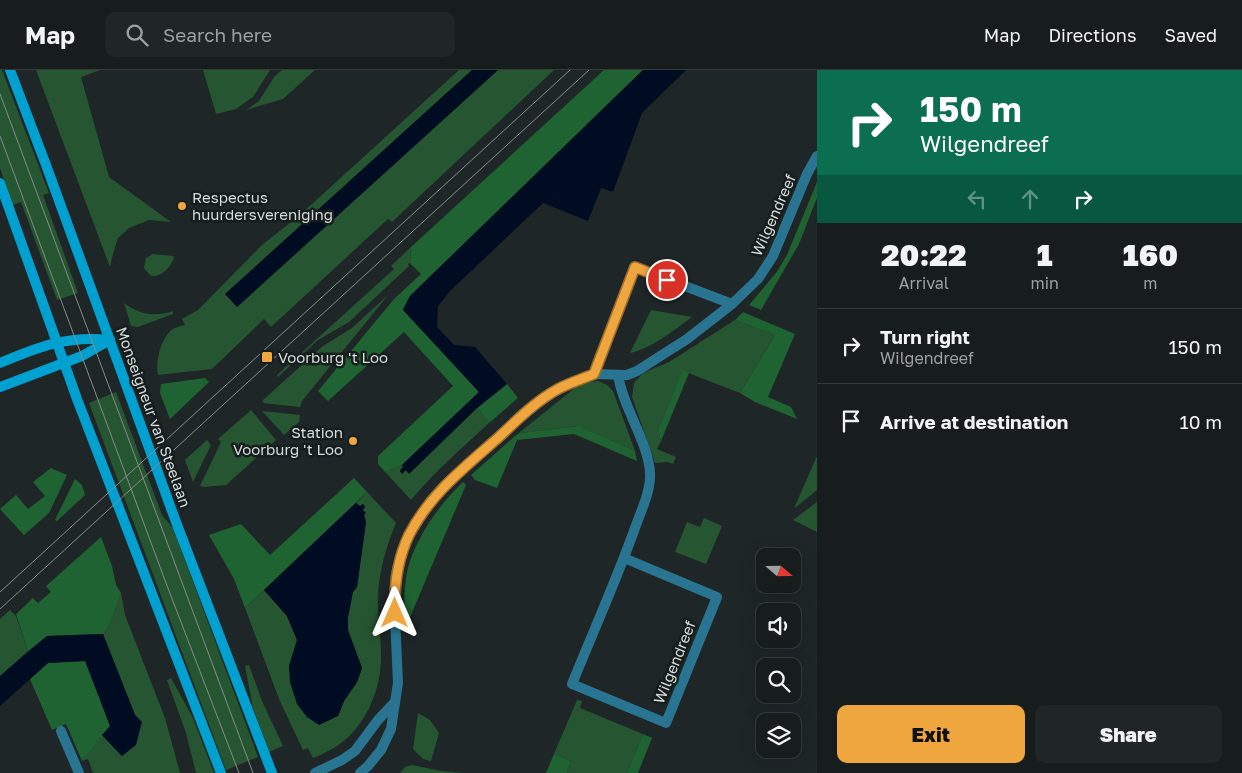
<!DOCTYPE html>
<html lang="en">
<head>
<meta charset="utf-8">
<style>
	:root { --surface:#171c1d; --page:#202526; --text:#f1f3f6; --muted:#9ea1a4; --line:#363a3b; --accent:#f0a63f }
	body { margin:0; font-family:"Golos Text",sans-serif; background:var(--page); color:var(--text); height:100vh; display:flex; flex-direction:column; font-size:19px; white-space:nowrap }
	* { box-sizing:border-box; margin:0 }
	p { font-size:16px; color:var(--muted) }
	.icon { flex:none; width:28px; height:28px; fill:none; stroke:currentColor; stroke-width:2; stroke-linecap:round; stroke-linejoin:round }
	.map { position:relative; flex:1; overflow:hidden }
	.panel { display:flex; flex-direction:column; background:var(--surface); width:425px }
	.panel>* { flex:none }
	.top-card { background:#0b6e4f; color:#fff; overflow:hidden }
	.needle { width:32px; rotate:110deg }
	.fabs { position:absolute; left:756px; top:478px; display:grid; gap:10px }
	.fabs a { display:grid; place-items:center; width:45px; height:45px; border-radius:10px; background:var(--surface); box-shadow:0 5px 20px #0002,0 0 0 1px var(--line); font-size:25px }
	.pin { position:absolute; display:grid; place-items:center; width:42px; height:42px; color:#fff; margin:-21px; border:2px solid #fff; border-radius:50%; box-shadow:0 1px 5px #0007 }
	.me { position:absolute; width:55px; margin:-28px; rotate:0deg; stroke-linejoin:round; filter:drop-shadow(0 0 4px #0008) }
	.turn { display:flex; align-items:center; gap:18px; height:105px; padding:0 20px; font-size:22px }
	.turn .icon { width:65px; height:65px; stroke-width:2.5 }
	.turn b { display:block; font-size:35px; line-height:42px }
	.lanes { display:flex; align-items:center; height:48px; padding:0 20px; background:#0003; justify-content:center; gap:25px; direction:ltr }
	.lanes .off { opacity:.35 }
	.eta { display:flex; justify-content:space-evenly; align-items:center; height:85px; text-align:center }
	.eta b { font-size:30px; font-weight:800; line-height:35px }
	.action { display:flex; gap:10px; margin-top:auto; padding:10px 20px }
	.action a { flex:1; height:58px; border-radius:10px; background:var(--accent); color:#111; font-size:20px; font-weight:800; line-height:58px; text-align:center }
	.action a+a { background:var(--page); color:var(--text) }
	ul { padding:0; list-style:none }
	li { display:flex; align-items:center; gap:15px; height:75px; padding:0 20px; border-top:1px solid var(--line) }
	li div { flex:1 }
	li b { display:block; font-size:19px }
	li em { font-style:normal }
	header { display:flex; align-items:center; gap:30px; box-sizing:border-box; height:70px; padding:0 25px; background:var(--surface); border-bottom:1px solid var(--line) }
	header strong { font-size:24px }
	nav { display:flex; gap:28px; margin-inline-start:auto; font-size:18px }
	.search { width:350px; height:45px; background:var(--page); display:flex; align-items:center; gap:12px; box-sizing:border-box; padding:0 18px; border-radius:10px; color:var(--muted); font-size:19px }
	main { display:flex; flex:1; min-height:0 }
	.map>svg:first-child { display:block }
	.green { fill:#265531 }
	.forest { fill:#1f6332 }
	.water { fill:#000c22 }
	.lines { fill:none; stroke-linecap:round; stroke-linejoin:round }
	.street { stroke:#297491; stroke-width:10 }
	.secondary { stroke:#00a1d0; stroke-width:10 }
	.tram { stroke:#868c8c; stroke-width:1 }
	.route-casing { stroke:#9c6c29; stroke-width:12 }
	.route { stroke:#f0a63f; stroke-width:9 }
	.poi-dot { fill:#f0a63f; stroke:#161d1d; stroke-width:2 }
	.labels { text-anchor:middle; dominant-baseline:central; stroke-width:5; stroke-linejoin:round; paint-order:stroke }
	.poi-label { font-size:15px; fill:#d6dbdb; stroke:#161d1d; text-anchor:start }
	.street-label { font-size:15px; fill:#d6dbdb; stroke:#161d1d }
</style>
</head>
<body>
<header>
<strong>Map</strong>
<div class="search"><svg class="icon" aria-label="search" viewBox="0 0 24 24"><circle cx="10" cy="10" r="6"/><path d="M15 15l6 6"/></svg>Search here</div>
<nav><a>Map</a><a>Directions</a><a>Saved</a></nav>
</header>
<main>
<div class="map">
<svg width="817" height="703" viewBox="0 0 817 703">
	<rect width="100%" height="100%" fill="#1f2627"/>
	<!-- green -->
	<g class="green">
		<polygon points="0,0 2,0 49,123 43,125 78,223 57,230 21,132 13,135 0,98"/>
		<polygon points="36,0 100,0 81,7 109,107 171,152 149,150 129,158 118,168 113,184 110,197"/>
		<polygon points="203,0 270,0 253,27 236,39 216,44"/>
		<polygon points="282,0 315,0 283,29 246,40 259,31 274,7"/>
		<path d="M459,0H472L226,224L238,236L498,0H554L392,152L388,149L271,257L264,249L212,299L158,305C155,292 161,267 173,259C176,257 181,256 185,255L182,249L198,240L262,175L301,144Z"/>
		<polygon points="411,177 410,193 408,194 409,196 349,252 318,270 278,307 277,305 394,199 391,196"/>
		<path d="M153,184L173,186L174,188C170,198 162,207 151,206L144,198L146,188Z"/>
		<polygon points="389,224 302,331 300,337 263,333 263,330 323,276 352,258"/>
		<path d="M124,233C140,245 154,247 173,241V244L138,257L131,256Z"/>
		<path d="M651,240L692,247C674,260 653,278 630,283Z"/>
		<polygon points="735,250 775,265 740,323 683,301 658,359 661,371 657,379 676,387 673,394 668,392 655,393 632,327 634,313 643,303 669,292"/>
		<polygon points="598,311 607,315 613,321 635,381 578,356 520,363 515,366 575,318 588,312"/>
		<polygon points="116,322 162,445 173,458 258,687 226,700 89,333"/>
		<path d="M477,338L489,353C462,378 434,402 411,430L385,402L402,395L403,397L400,400L402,403L406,400L409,403Z"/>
		<polygon points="251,340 276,370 226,415 204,417 200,416 221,372 218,369"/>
		<polygon points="262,341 300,345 299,352 284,365"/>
		<polygon points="207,370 211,375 193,412 185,390"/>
		<polygon points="817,386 817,420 795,438 795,436"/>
		<path d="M367,422L396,453C386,477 379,501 378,527C377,546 381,565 381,584C382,610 372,641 354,661C343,674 328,682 313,688L308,678L303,680L279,629L245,538L264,520L287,546L297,570L289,596L338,646L344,631L357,612L362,598L348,561V547L353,522L357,517L366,452L363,440L365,437L363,434L360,436L356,433Z"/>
		<polygon points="817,432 817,462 793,450"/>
		<polygon points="704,448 722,456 706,494 675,482 687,452 700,457"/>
		<polygon points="121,523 125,545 165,648 180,703 93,703 88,689 82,691 102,665 122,686 142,652 135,645 103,564 110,554"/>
		<polygon points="10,540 16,546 28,581 0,606 0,549"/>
		<polygon points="249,595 262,631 283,676 269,682 253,638 245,596"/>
		<polygon points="171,608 193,648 214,703 196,703 186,663 167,610"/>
		<polygon points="577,630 582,631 580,638 643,664 627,703 567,703 571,691 554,684"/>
		<polygon points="418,643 430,650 439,663 431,691 423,689 413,679"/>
		<polygon points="412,695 441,701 463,703 400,703 405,697"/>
	</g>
	<!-- forest -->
	<g class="forest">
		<polygon points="604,0 643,0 410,226 403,239 479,322 402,395 385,402 378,394 378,386 453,316 404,262 328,331 318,321 394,229 421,204 410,193 411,177"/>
		<polygon points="817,112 817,128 799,174 761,240 749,235 776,203 787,185"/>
		<polygon points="743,242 795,264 768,327 791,337 797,349 755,332 740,323 775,265 735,250"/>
		<polygon points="683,300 689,303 661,371 658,359"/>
		<polygon points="205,308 209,312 170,349 160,323 161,314"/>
		<polygon points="507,314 518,328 489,353 477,338"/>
		<polygon points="579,356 635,381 637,391 574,364 517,370 497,418 475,410 471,405 515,366 520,363"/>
		<polygon points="51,398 67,405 49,443 24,465 0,439 16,425 28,439 45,426 33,412"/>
		<polygon points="354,408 367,422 245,538 234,509 209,465 241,454 270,485"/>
		<polygon points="75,409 82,415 85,425 57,451 55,450"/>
		<path d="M463,412L466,415L405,559C404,538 403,515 409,494C419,463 440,434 463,412Z"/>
		<polygon points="101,467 112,496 116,515 121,523 110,554 103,564 47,566 28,581 16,544 33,528 38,533 51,522 46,516"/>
		<polygon points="86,591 110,656 82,691 66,654 52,660 30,609 48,593"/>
		<polygon points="643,664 652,668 638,703 627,703"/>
		<polygon points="554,684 571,691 567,703 546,703"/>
	</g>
	<!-- water -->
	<g class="water">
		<polygon points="472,0 498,0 237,237 225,224"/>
		<polygon points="643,0 686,0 642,43 613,122 601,118 588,151 543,133 450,221 438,236 437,257 454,275 475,277 507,314 477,338 409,404 406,400 402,404 400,401 403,397 402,395 479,322 403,240 410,226"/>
		<polygon points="356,433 360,436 363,434 365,437 363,440 366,443 364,445 366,452 357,517 353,522 348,547 348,560 362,598 357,612 344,631 338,646 319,655 307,647 297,634 290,612 289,596 297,570 287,546 264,520"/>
		<polygon points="103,564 135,645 142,652 136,675 122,686 102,665 110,656 85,591 48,593 0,636 0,606 47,566"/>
	</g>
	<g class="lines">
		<!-- street -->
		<g class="street">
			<polyline points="594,304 635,197 732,234"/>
			<path d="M618,305C623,338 648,371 650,403C651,421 641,441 635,458C616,511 593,562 572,614L666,653L717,527L624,488"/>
			<polyline points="61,661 79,703"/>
			<polyline points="315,703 342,690 355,681 378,650 394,633"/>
			<polyline points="360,703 368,696 381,680 391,659 398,613 394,525 396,503 408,467 432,429 448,412 507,359 537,334 558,319 594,304 627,305 637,301 687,269 732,234 758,209 773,186 807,104 817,86"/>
		</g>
		<!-- secondary -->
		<g class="secondary">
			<polyline points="10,0 46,95 176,452 272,703"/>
			<polyline points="0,113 77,329 221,703"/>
			<path d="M0,293C38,277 68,265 110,270"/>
			<polyline points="0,317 82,286 110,270"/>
		</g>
		<!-- tram -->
		<g class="tram">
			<polyline points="0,24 253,703"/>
			<polyline points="0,66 166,513 239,703"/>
			<polyline points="0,522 570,0"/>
			<polyline points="0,539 589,0"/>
		</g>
	</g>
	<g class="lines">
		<!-- route casing -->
		<g class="route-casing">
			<path id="route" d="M395,543C394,516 397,490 409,465C430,424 465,397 499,367C517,350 536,331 558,319C569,313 582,309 594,304L635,197L667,210"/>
		</g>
		<!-- route -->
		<use href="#route" class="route"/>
	</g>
	<!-- markers -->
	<g class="poi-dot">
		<circle cx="182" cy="136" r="5"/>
		<rect x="261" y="281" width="12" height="12" rx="2.5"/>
		<circle cx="353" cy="371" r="5"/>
	</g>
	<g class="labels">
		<!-- poi labels -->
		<g class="poi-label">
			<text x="192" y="127">Respectus<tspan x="192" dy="17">huurdersvereniging</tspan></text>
			<text x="278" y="287">Voorburg 't Loo</text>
			<text x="343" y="362" text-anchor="end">Station<tspan x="343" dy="17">Voorburg 't Loo</tspan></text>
		</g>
		<!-- street labels -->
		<g class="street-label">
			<text transform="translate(773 145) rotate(-66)">Wilgendreef</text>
			<text transform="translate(154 347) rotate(70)">Monseigneur van Steelaan</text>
			<text transform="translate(674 592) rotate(-68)">Wilgendreef</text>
		</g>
	</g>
</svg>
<div class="fabs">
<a><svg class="needle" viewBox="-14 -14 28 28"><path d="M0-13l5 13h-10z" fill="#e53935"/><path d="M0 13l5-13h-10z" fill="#9ea1a4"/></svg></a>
<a><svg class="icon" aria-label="sound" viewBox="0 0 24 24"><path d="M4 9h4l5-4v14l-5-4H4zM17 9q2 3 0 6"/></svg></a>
<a><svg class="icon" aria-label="search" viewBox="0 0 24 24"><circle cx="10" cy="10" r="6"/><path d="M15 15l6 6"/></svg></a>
<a><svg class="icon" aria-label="layers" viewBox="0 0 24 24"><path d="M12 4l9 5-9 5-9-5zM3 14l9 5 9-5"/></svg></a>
</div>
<div class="pin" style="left:667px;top:210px;background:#d93025"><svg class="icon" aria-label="arrive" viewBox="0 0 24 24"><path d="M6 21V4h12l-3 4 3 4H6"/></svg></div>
<svg class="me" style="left:395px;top:543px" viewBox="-20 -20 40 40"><path d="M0-17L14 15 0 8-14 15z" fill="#f0a63f" stroke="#fff" stroke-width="4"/></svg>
</div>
<section class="panel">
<div class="top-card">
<div class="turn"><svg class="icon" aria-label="right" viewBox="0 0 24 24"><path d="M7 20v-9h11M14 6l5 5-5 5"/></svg><div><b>150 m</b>Wilgendreef</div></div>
<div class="lanes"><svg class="icon off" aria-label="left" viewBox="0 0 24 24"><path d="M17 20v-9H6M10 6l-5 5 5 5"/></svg><svg class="icon off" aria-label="ahead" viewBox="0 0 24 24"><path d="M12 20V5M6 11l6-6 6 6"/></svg><svg class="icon" aria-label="right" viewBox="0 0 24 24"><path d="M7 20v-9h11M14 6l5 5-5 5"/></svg></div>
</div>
<div class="eta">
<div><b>20:22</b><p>Arrival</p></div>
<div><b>1</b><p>min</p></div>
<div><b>160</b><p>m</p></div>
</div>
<ul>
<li><svg class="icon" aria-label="right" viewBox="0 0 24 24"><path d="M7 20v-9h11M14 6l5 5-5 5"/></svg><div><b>Turn right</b><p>Wilgendreef</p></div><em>150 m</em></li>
<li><svg class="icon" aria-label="arrive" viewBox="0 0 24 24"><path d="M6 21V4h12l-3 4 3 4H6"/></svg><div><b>Arrive at destination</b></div><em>10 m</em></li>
</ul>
<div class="action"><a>Exit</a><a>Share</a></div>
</section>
</main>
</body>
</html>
